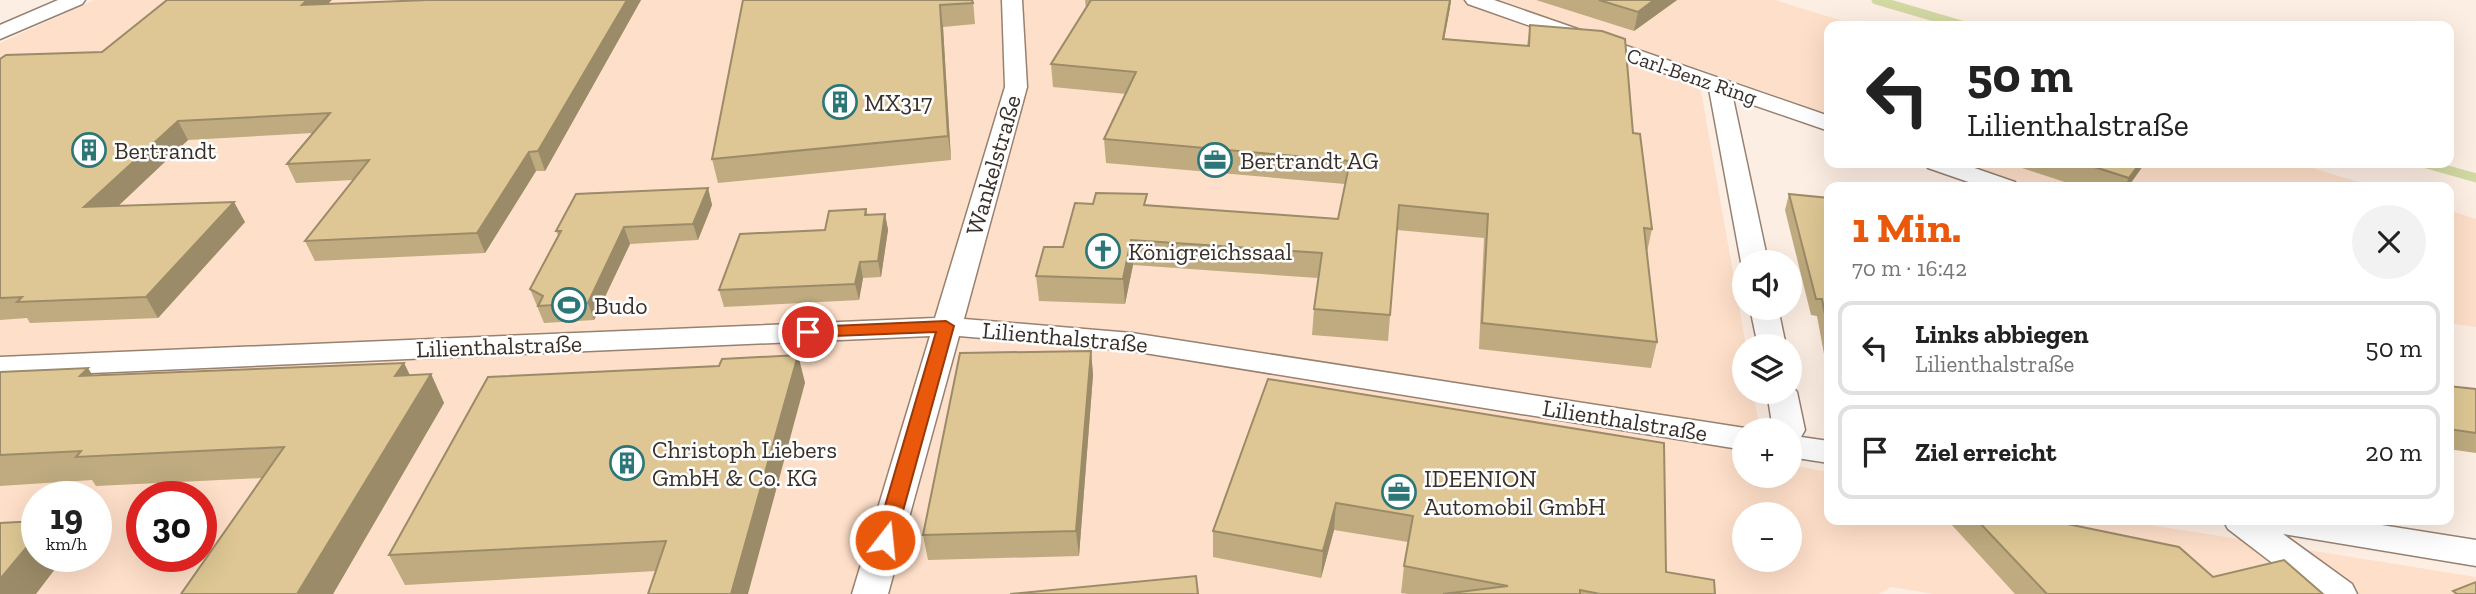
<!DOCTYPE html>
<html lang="de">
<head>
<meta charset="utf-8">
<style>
	:root { --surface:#fff; --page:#f2f2f2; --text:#222; --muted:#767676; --line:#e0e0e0; --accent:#ea580c }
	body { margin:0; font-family:"Zilla Slab",serif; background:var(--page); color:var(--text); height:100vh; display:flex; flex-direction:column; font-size:26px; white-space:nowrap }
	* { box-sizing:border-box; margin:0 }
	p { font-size:23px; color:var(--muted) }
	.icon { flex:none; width:38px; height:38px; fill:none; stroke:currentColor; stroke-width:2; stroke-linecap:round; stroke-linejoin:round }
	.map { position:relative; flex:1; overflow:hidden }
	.panel { position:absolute; left:1824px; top:182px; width:630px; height:343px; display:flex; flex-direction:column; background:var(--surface); border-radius:14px; box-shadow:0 7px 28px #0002 }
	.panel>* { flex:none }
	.banner { position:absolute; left:1824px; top:21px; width:630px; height:147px; border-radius:14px; box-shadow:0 7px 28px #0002; background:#fff; color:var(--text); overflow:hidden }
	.tools { position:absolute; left:1732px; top:250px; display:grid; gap:14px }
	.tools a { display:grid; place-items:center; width:70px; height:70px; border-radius:50%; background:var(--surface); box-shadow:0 7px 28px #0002; font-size:35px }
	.speed { position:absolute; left:21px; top:481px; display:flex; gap:14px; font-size:35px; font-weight:700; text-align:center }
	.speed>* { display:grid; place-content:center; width:91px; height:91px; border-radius:50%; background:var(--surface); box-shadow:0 7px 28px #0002; line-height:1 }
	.speed small { font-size:18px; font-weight:400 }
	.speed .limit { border:10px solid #d22; background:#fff; color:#111 }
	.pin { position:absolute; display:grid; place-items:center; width:60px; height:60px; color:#fff; margin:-30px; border:4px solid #fff; border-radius:50%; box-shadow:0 2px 7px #0007 }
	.me { position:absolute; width:77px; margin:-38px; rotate:16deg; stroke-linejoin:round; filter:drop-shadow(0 0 5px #0008) }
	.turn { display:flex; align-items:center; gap:24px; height:147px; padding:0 28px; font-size:32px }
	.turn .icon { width:91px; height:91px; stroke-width:2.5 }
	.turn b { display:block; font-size:49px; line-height:60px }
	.round { display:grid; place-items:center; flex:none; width:74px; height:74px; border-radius:37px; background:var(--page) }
	.summary { display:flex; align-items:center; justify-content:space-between; height:119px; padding:0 28px }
	h1 { font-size:42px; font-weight:800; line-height:52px; color:var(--accent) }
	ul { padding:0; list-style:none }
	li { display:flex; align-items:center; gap:21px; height:94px; margin:0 14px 10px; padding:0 14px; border:4px solid var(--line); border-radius:14px }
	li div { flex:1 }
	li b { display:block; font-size:26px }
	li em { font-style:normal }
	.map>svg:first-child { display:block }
	.built { fill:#fedfc9; fill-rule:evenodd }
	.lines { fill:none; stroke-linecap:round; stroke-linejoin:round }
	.stream { stroke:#d2d8a2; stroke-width:9 }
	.street-casing { stroke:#978171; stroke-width:3 }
	.street { fill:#fff; fill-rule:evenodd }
	.wall { fill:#bfab7f }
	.shaded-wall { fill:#9b8b68 }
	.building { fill:#dec794; stroke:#9b8b68; stroke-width:2 }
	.route { fill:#ea580c; stroke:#983908; stroke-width:2 }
	.labels { text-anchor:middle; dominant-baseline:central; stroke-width:5; stroke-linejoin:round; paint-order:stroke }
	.far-street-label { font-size:21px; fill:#392f29; stroke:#fefefe }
	.poi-label { font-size:24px; fill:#392f29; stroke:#fefefe; text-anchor:start }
	.street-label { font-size:24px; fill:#392f29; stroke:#fefefe }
</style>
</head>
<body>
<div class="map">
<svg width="2476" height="594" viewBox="0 0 2476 594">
	<rect width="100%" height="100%" fill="#fdeee3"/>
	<!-- built -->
	<g class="built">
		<path d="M94,0H1775L1859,26H1829V114L1697,68L1746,346L1745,392H1753L1760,430H1745V476H1790V465L1829,472V520H2120L2476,577V594H1934L1891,587L1879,594H0V43ZM37,497H96V556H37ZM142,497H201V556H142ZM1745,514H1790V560H1745Z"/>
		<polygon points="1965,163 2296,163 2375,187 2034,187"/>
		<polygon points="2448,210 2476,219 2476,327 2448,323"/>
	</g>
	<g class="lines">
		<!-- stream -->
		<g class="stream">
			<polyline points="1876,0 1965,26"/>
			<polyline points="2423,163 2476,178"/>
		</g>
		<!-- street casing -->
		<g class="street-casing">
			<g id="street">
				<polygon points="58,0 85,0 82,4 0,39 0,25"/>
				<polygon points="1002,0 1022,0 1027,87 964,319 1132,333 1745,428 1753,430 1745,430 1745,450 1132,351 959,336 888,594 852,594 930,336 0,377 0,357 935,318 1005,87"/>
				<polygon points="1465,0 1494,0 1829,116 1829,131 1733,98 1768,262 1745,262 1745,267 1741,262 1709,89 1468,4"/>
				<polygon points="1925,163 1960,163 2015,182 2019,187 1983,187 1928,168"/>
				<polygon points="1750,308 1778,308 1786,346 1758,346"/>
				<polygon points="1790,384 1797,392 1805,430 1801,437 1829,441 1829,463 1790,457 1790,430 1773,430 1767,392 1790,392"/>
				<polygon points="2223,520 2350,520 2476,540 2476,566 2283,534 2352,584 2357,594 2313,594 2228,529"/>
			</g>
		</g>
		<!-- street -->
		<use href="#street" class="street"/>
	</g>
	<!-- wall -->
	<g class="wall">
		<polygon points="427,0 641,0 545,171 536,171 485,253 315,261 305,241 353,180 296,183 287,164 313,133 188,140 118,206 245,222 158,318 30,323 27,318 0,320 0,59 102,52 328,4"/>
		<polygon points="743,0 973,0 975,24 943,27 951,160 718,183 712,159"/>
		<polygon points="1085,0 1451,0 1444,39 1527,46 1530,25 1633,133 1652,229 1647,252 1657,342 1651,368 1479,349 1484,238 1397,230 1388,341 1312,335 1314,309 1318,278 1133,265 1125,304 1039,301 1036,276 1063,247 1147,206 1338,219 1345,184 1106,163 1104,139 1126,94 1053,87 1051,64 1086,9"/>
		<polygon points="1536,0 1677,0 1634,31"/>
		<polygon points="2007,163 2145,163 2128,187 2080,187"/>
		<polygon points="708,188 712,205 698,240 630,244 594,320 544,323 530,289 558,235 556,231"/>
		<polygon points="1789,194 1829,198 1829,381 1817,316 1811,315 1785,210"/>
		<polygon points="866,209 868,215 885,214 888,230 881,277 863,278 859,300 724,307 719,290"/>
		<polygon points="1091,351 1093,375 1079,556 928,560 923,535"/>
		<polygon points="798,355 805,383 656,571 405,585 389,555 719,366"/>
		<polygon points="404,363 410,375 431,374 444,403 333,594 181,594 262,478 96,486 92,480 0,486 0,372 93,376"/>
		<polygon points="1268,379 1666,572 1715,594 1408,594 1401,593 1404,566 1408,542 1334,530 1321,578 1213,557 1213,531"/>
		<polygon points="2448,386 2476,389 2476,453 2448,449"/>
		<polygon points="1952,520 2048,520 2213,577 2323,594 2015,594 1950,523"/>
	</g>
	<!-- shaded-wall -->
	<g class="shaded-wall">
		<polygon points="307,0 332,0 309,22 302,5"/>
		<polygon points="627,0 641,0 545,171 538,151"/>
		<polygon points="1450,0 1451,0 1450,8 1440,61 1443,39"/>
		<polygon points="1654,0 1677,0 1634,31 1638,12"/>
		<polygon points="940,5 943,27 951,160 948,136"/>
		<polygon points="178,121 188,140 96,227 84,207"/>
		<polygon points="529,152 536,171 485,253 477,233"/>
		<polygon points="2140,163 2145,163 2128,187 2124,187 2129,178"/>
		<polygon points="708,188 712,205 698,240 693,224"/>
		<polygon points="234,202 245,222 158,318 146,297"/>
		<polygon points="885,214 888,230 881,277 878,261"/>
		<polygon points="624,227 630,244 594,320 588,303"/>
		<polygon points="1131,240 1133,265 1125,304 1123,279"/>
		<polygon points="860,262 863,278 859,300 855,284"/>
		<polygon points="1091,351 1093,375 1079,556 1076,531"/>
		<polygon points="798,355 805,383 748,594 731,594"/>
		<polygon points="404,363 417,391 395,376"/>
		<polygon points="88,368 106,396 80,376"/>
		<polygon points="431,374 444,403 333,594 297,594"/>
		<polygon points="1336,503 1334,530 1321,578 1323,551"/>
		<polygon points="37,535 37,556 65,556 36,594 0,594 0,579"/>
	</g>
	<!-- building -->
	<g class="building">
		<polygon points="167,0 307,0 302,5 427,0 627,0 538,151 529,152 477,233 305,241 369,160 287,164 330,113 178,121 84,207 234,202 146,297 17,302 22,297 0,298 0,59 6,55 102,52"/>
		<polygon points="743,0 972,0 973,3 940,5 948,136 712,159"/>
		<polygon points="1090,0 1450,0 1443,39 1529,46 1530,25 1602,31 1625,39 1633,133 1640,134 1652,229 1644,228 1657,342 1482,323 1488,214 1399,205 1390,315 1314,309 1322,253 1131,240 1123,279 1036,276 1044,247 1063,247 1075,203 1093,204 1096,193 1147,194 1144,205 1338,219 1350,161 1104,139 1136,72 1051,64 1091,0"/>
		<polygon points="1599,0 1654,0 1638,12"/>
		<polygon points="2082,163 2140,163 2129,178"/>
		<polygon points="708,188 693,224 624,227 588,303 538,306 543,296 530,289 561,231 556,231 576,194"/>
		<polygon points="1789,194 1829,198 1829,335 1822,299 1816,299"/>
		<polygon points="866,209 865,215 885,214 878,261 860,262 855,284 719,290 740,234 825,230 829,211"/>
		<polygon points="1091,351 1076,531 923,535 960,353"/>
		<polygon points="798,355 731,594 648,594 666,541 389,555 488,377 719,366 722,359"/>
		<polygon points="404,363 395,376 431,374 297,594 181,594 284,447 76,457 81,451 0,455 0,372 88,368 80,376"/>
		<polygon points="1268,379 1664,443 1666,572 1714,580 1715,594 1600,594 1580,590 1580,594 1443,594 1508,586 1404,566 1413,516 1336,503 1323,551 1213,531"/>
		<polygon points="2448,386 2476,389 2476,433 2448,429"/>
		<polygon points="1977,520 2048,520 2179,547 2213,577 2284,560 2323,594 2047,594"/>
		<polygon points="37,521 37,535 0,579 0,523"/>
		<polygon points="1196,576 1198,594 1010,594"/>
		<polygon points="2476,582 2476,594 2457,594 2453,591"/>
	</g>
	<!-- route -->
	<polygon class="route" points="946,321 954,326 895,540 892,546 885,548 878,546 875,540 936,332 808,337 800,332 808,327"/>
	<!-- icons -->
	<defs>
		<g id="building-ring" transform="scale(1.75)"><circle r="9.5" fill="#fefefe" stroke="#2c7677" stroke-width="1.5"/><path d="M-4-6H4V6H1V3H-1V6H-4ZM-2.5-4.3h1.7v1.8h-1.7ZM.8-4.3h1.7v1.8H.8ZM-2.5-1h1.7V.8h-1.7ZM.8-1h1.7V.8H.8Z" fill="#2c7677"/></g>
		<g id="office-ring" transform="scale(1.75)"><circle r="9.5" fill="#fefefe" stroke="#2c7677" stroke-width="1.5"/><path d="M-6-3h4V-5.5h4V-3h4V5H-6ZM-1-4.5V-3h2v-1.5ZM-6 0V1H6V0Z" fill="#2c7677"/></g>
		<g id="church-ring" transform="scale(1.75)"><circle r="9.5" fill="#fefefe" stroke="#2c7677" stroke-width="1.5"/><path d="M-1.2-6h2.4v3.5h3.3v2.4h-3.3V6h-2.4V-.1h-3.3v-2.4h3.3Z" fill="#2c7677"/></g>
		<g id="stadium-ring" transform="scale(1.75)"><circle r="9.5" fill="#fefefe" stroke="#2c7677" stroke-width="1.5"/><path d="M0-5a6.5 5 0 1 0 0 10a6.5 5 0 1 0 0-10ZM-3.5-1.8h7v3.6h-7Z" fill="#2c7677"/></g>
	</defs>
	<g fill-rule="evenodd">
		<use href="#building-ring" x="840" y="102"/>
		<use href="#building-ring" x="89" y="150"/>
		<use href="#office-ring" x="1215" y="160"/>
		<use href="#church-ring" x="1103" y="251"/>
		<use href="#stadium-ring" x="569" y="305"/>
		<use href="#building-ring" x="627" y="463"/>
		<use href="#office-ring" x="1399" y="492"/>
	</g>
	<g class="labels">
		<!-- far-street labels -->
		<g class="far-street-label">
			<text transform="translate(1692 76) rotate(19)">Carl-Benz Ring</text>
		</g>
		<!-- poi labels -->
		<g class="poi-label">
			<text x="864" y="102">MX317</text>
			<text x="114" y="150">Bertrandt</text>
			<text x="1240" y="160">Bertrandt AG</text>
			<text x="1128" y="251">Königreichssaal</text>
			<text x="594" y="305">Budo</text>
			<text x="652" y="449">Christoph Liebers<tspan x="652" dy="28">GmbH &amp; Co. KG</tspan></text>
			<text x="1424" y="478">IDEENION<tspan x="1424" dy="28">Automobil GmbH</tspan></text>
		</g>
		<!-- street labels -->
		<g class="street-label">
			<text transform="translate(993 165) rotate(-74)">Wankelstraße</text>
			<text transform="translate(1065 337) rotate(5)">Lilienthalstraße</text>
			<text transform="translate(499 346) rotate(-2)">Lilienthalstraße</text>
			<text transform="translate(1625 420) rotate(9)">Lilienthalstraße</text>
		</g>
	</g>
</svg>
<div class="tools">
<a><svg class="icon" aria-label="sound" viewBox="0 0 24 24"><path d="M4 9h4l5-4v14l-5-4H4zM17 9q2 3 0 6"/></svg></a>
<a><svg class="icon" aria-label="layers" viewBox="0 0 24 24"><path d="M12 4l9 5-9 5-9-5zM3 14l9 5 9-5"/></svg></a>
<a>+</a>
<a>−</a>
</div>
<div class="speed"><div>19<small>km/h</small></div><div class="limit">30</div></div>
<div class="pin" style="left:808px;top:332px;background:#d93025"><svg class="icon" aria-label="arrive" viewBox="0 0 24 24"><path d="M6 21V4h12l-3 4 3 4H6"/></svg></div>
<svg class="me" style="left:885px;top:540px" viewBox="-20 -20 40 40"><circle r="17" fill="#ea580c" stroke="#fff" stroke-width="3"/><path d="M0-11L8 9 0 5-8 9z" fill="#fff"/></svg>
<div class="banner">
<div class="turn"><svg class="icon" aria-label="left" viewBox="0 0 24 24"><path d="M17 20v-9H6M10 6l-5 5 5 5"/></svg><div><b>50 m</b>Lilienthalstraße</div></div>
</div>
<section class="panel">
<div class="summary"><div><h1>1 Min.</h1><p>70 m · 16:42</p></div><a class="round"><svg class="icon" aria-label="close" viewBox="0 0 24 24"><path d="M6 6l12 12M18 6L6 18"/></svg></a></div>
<ul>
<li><svg class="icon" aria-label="left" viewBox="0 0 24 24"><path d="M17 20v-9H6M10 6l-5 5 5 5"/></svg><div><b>Links abbiegen</b><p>Lilienthalstraße</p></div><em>50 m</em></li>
<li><svg class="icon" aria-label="arrive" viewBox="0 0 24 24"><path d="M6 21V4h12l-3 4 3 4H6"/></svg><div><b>Ziel erreicht</b></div><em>20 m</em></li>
</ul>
</section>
</div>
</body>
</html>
